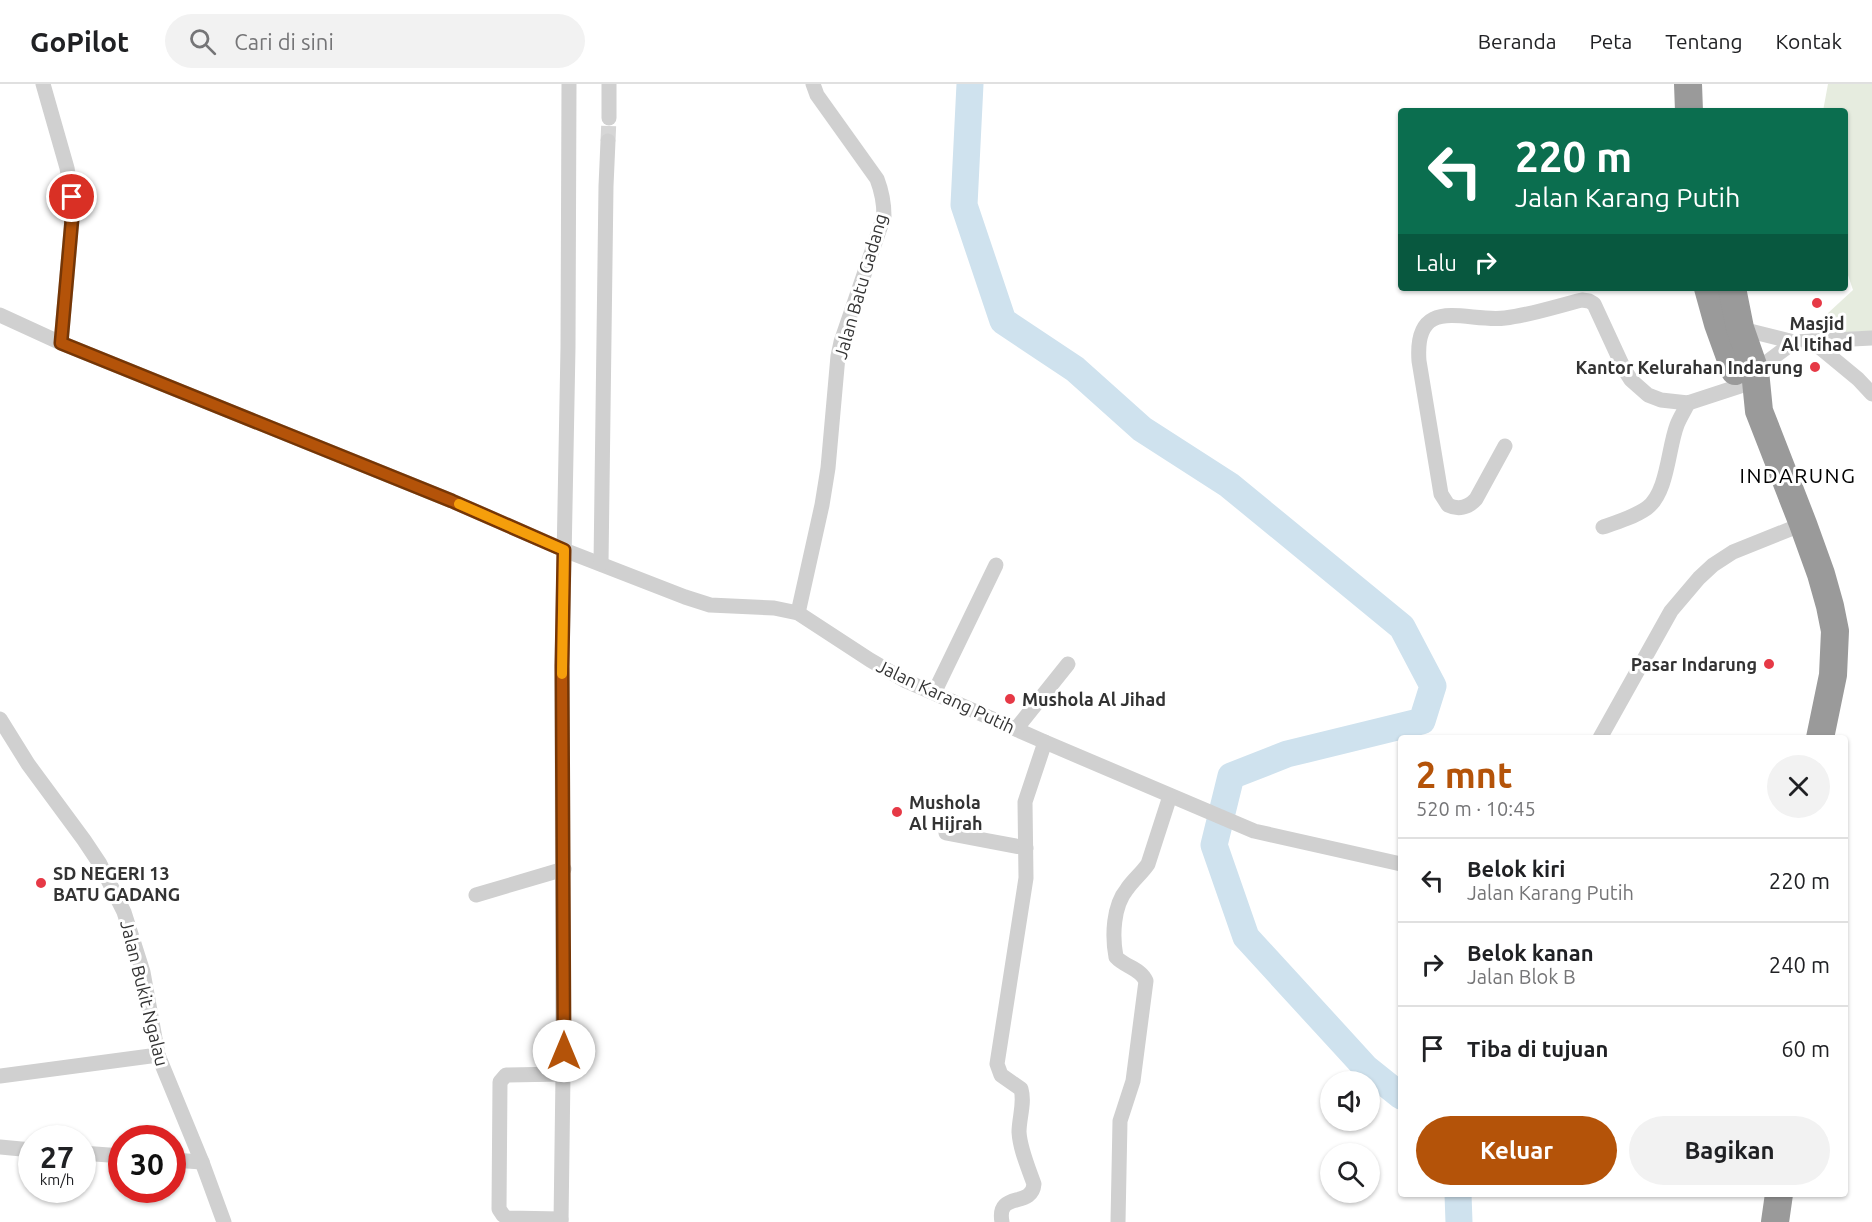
<!DOCTYPE html>
<html lang="id">
<head>
<meta charset="utf-8">
<style>
	:root { --surface:#fff; --page:#f2f2f2; --text:#202124; --muted:#757577; --line:#e0e0e0; --accent:#b45309 }
	body { margin:0; font-family:Ubuntu,sans-serif; background:var(--page); color:var(--text); height:100vh; display:flex; flex-direction:column; font-size:22px; white-space:nowrap }
	* { box-sizing:border-box; margin:0 }
	p { font-size:20px; color:var(--muted) }
	.icon { flex:none; width:33px; height:33px; fill:none; stroke:currentColor; stroke-width:2; stroke-linecap:round; stroke-linejoin:round }
	.map { position:relative; flex:1; overflow:hidden }
	.sheet { position:absolute; left:1398px; top:651px; width:450px; height:462px; display:flex; flex-direction:column; background:var(--surface); border-radius:6px; box-shadow:0 2px 4px #0004 }
	.sheet>* { flex:none }
	.top-card { position:absolute; left:1398px; top:24px; width:450px; height:183px; border-radius:6px; box-shadow:0 2px 4px #0004; background:#0b6e4f; color:#fff; overflow:hidden }
	.fabs { position:absolute; left:1320px; top:987px; display:grid; gap:12px }
	.fabs a { display:grid; place-items:center; width:60px; height:60px; border-radius:50%; background:var(--surface); box-shadow:0 2px 4px #0004; font-size:30px }
	.speed { position:absolute; left:18px; top:1041px; display:flex; gap:12px; font-size:30px; font-weight:700; text-align:center }
	.speed>* { display:grid; place-content:center; width:78px; height:78px; border-radius:50%; background:var(--surface); box-shadow:0 2px 4px #0004; line-height:1 }
	.speed small { font-size:15px; font-weight:400 }
	.speed .limit { border:9px solid #d22; background:#fff; color:#111 }
	.pin { position:absolute; display:grid; place-items:center; width:51px; height:51px; color:#fff; margin:-26px; border:3px solid #fff; border-radius:50%; box-shadow:0 2px 6px #0007 }
	.me { position:absolute; width:66px; margin:-33px; rotate:0deg; stroke-linejoin:round; filter:drop-shadow(0 0 4px #0008) }
	.turn { display:flex; align-items:center; gap:21px; height:126px; padding:0 18px; font-size:27px }
	.turn .icon { width:78px; height:78px; stroke-width:2.5 }
	.turn b { display:block; font-size:42px; line-height:51px }
	.then { display:flex; align-items:center; height:57px; padding:0 18px; background:#0003; gap:12px; font-size:22px }
	.round { display:grid; place-items:center; flex:none; width:63px; height:63px; border-radius:32px; background:var(--page) }
	.head { display:flex; align-items:center; justify-content:space-between; height:102px; padding:0 18px }
	h1 { font-size:36px; font-weight:700; line-height:45px; color:var(--accent) }
	.button { display:flex; gap:12px; margin-top:auto; padding:12px 18px }
	.button a { flex:1; height:69px; border-radius:36px; background:var(--accent); color:#fff; font-size:24px; font-weight:700; line-height:69px; text-align:center }
	.button a+a { background:var(--page); color:var(--text) }
	ul { padding:0; list-style:none }
	li { display:flex; align-items:center; gap:18px; height:84px; padding:0 18px; border-top:2px solid var(--line) }
	li div { flex:1 }
	li b { display:block; font-size:22px }
	li em { font-style:normal }
	header { display:flex; align-items:center; gap:36px; box-sizing:border-box; height:84px; padding:0 30px; background:var(--surface); border-bottom:2px solid var(--line) }
	header strong { font-size:28px }
	nav { display:flex; gap:33px; margin-inline-start:auto; font-size:21px }
	.search { width:420px; height:54px; background:var(--page); display:flex; align-items:center; gap:15px; box-sizing:border-box; padding:0 21px; border-radius:33px; color:var(--muted); font-size:22px }
	.map>svg:first-child { display:block }
	.green { fill:#e6ecdf }
	.lines { fill:none; stroke-linecap:round; stroke-linejoin:round }
	.river { stroke:#cfe2ee; stroke-width:27 }
	.street-tunnel { stroke:#d6d6d6; stroke-width:15; stroke-dasharray:15 8; stroke-linecap:butt }
	.street { stroke:#d0d0d0; stroke-width:15 }
	.highway { stroke:#9a9a9a; stroke-width:28 }
	.route-casing { stroke:#753606; stroke-width:15 }
	.route { stroke:#b45309; stroke-width:10 }
	.slow { stroke:#f59e0b; stroke-width:10 }
	.poi-dot { fill:#e63946; stroke:#fff; stroke-width:2 }
	.labels { text-anchor:middle; dominant-baseline:central; stroke-width:6; stroke-linejoin:round; paint-order:stroke }
	.street-label { font-size:18px; fill:#333; stroke:#fff }
	.poi-label { font-size:18px; font-weight:bold; fill:#333; stroke:#fff; text-anchor:start }
	.quarter-label { font-size:21px; letter-spacing:1.5px; fill:#000; stroke:#fff }
</style>
</head>
<body>
<header>
<strong>GoPilot</strong>
<div class="search"><svg class="icon" aria-label="search" viewBox="0 0 24 24"><circle cx="10" cy="10" r="6"/><path d="M15 15l6 6"/></svg>Cari di sini</div>
<nav><a>Beranda</a><a>Peta</a><a>Tentang</a><a>Kontak</a></nav>
</header>
<div class="map">
<svg width="1872" height="1138" viewBox="0 0 1872 1138">
	<rect width="100%" height="100%" fill="#fff"/>
	<!-- green -->
	<polygon class="green" points="1828,0 1872,0 1872,247 1835,249 1827,230 1853,206 1845,182 1845,27 1823,27"/>
	<g class="lines">
		<!-- river -->
		<g class="river">
			<polyline points="970,0 964,121 1003,237 1075,285 1142,345 1229,401 1402,543 1433,602 1422,637 1287,670 1231,692 1214,761 1246,853 1366,984 1401,1012"/>
			<polyline points="1458,1110 1459,1138"/>
		</g>
		<!-- street-tunnel -->
		<polyline class="street-tunnel" points="608,57 609,34"/>
		<!-- street -->
		<g class="street">
			<polyline points="43,0 67,84 72,113 72,135 61,259"/>
			<polyline points="609,34 609,0"/>
			<polyline points="0,231 61,259 452,417 564,466 685,513 710,521 774,524 798,529 870,576 906,597 1045,658 1254,747 1401,780"/>
			<polyline points="1738,244 1794,258 1872,254"/>
			<polyline points="1812,257 1858,295 1872,310"/>
			<path d="M1505,362L1476,415C1468,424 1458,426 1448,421L1441,410L1419,277C1414,209 1467,239 1505,234C1531,231 1557,222 1582,216L1589,217L1594,220L1624,285L1631,296L1648,311L1661,316L1688,319L1740,302L1755,287L1794,258"/>
			<path d="M1603,443C1618,438 1634,433 1647,424C1668,408 1668,364 1677,341C1680,333 1685,326 1688,319"/>
			<polyline points="601,480 606,102 608,57"/>
			<path d="M798,529L822,421L828,384L838,272L841,258L884,132C884,118 882,108 877,95L817,11L813,0"/>
			<polyline points="934,609 996,481"/>
			<polyline points="0,635 28,680 84,756 100,780 124,828 143,888 158,971 202,1078 224,1138"/>
			<polyline points="1016,645 1068,580"/>
			<polyline points="1600,654 1671,527 1699,494 1713,481 1733,468 1803,440"/>
			<polyline points="946,749 1026,764"/>
			<polyline points="476,811 564,785"/>
			<polyline points="0,992 158,971"/>
			<polyline points="0,1063 32,1066"/>
			<polyline points="82,1069 122,1072"/>
			<polyline points="172,1076 202,1078"/>
			<polyline points="561,1135 507,1134 503,1131 499,1125 500,998 506,991 563,990"/>
			<polyline points="561,1138 563,990 562,582 568,263 569,0"/>
			<path d="M1002,1138C996,1106 1032,1125 1034,1100C1028,1083 1020,1065 1019,1048C1019,1034 1025,1019 1021,1005L1001,991L997,980L1026,794L1025,718L1045,658"/>
			<path d="M1118,1138L1120,1037L1133,997L1146,897C1140,884 1125,883 1116,873C1112,852 1113,822 1127,805C1133,796 1142,789 1148,780L1170,712"/>
		</g>
		<!-- highway -->
		<g class="highway">
			<polyline points="1688,0 1689,27"/>
			<polyline points="1708,204 1718,240 1735,287"/>
			<polyline points="1732,204 1740,244 1755,287 1759,327 1803,440 1821,490 1830,522 1835,547 1833,591 1820,654"/>
			<polyline points="1775,1138 1779,1110"/>
		</g>
	</g>
	<g class="lines">
		<!-- route casing -->
		<g class="route-casing">
			<polyline id="route" points="72,113 72,135 61,259 452,417 564,466 562,582 564,967"/>
		</g>
		<!-- route -->
		<use href="#route" class="route"/>
		<!-- slow -->
		<polyline class="slow" points="459,420 564,466 562,590"/>
	</g>
	<!-- markers -->
	<g class="poi-dot">
		<circle cx="1817" cy="219" r="6"/>
		<circle cx="1815" cy="283" r="6"/>
		<circle cx="1769" cy="580" r="6"/>
		<circle cx="1010" cy="615" r="6"/>
		<circle cx="897" cy="728" r="6"/>
		<circle cx="41" cy="799" r="6"/>
	</g>
	<g class="labels">
		<!-- street labels -->
		<g class="street-label">
			<text transform="translate(860 202) rotate(-74)">Jalan Batu Gadang</text>
			<text transform="translate(946 612) rotate(25)">Jalan Karang Putih</text>
			<text transform="translate(145 909) rotate(76)">Jalan Bukit Ngalau</text>
		</g>
		<!-- poi labels -->
		<g class="poi-label">
			<text x="1817" y="239" text-anchor="middle">Masjid<tspan x="1817" dy="21">Al Itihad</tspan></text>
			<text x="1803" y="283" text-anchor="end">Kantor Kelurahan Indarung</text>
			<text x="1757" y="580" text-anchor="end">Pasar Indarung</text>
			<text x="1022" y="615">Mushola Al Jihad</text>
			<text x="909" y="718">Mushola<tspan x="909" dy="21">Al Hijrah</tspan></text>
			<text x="53" y="789">SD NEGERI 13<tspan x="53" dy="21">BATU GADANG</tspan></text>
		</g>
		<!-- quarter labels -->
		<g class="quarter-label">
			<text x="1798" y="391">INDARUNG</text>
		</g>
	</g>
</svg>
<div class="fabs">
<a><svg class="icon" aria-label="sound" viewBox="0 0 24 24"><path d="M4 9h4l5-4v14l-5-4H4zM17 9q2 3 0 6"/></svg></a>
<a><svg class="icon" aria-label="search" viewBox="0 0 24 24"><circle cx="10" cy="10" r="6"/><path d="M15 15l6 6"/></svg></a>
</div>
<div class="speed"><div>27<small>km/h</small></div><div class="limit">30</div></div>
<div class="pin" style="left:72px;top:113px;background:#d93025"><svg class="icon" aria-label="arrive" viewBox="0 0 24 24"><path d="M6 21V4h12l-3 4 3 4H6"/></svg></div>
<svg class="me" style="left:564px;top:967px" viewBox="-20 -20 40 40"><circle r="19" fill="#fff"/><path d="M0-13L10 11 0 6-10 11z" fill="#b45309"/></svg>
<div class="top-card">
<div class="turn"><svg class="icon" aria-label="left" viewBox="0 0 24 24"><path d="M17 20v-9H6M10 6l-5 5 5 5"/></svg><div><b>220 m</b>Jalan Karang Putih</div></div>
<div class="then">Lalu<svg class="icon" aria-label="right" viewBox="0 0 24 24"><path d="M7 20v-9h11M14 6l5 5-5 5"/></svg></div>
</div>
<section class="sheet">
<div class="head"><div><h1>2 mnt</h1><p>520 m · 10:45</p></div><a class="round"><svg class="icon" aria-label="close" viewBox="0 0 24 24"><path d="M6 6l12 12M18 6L6 18"/></svg></a></div>
<ul>
<li><svg class="icon" aria-label="left" viewBox="0 0 24 24"><path d="M17 20v-9H6M10 6l-5 5 5 5"/></svg><div><b>Belok kiri</b><p>Jalan Karang Putih</p></div><em>220 m</em></li>
<li><svg class="icon" aria-label="right" viewBox="0 0 24 24"><path d="M7 20v-9h11M14 6l5 5-5 5"/></svg><div><b>Belok kanan</b><p>Jalan Blok B</p></div><em>240 m</em></li>
<li><svg class="icon" aria-label="arrive" viewBox="0 0 24 24"><path d="M6 21V4h12l-3 4 3 4H6"/></svg><div><b>Tiba di tujuan</b></div><em>60 m</em></li>
</ul>
<div class="button"><a>Keluar</a><a>Bagikan</a></div>
</section>
</div>
</body>
</html>
